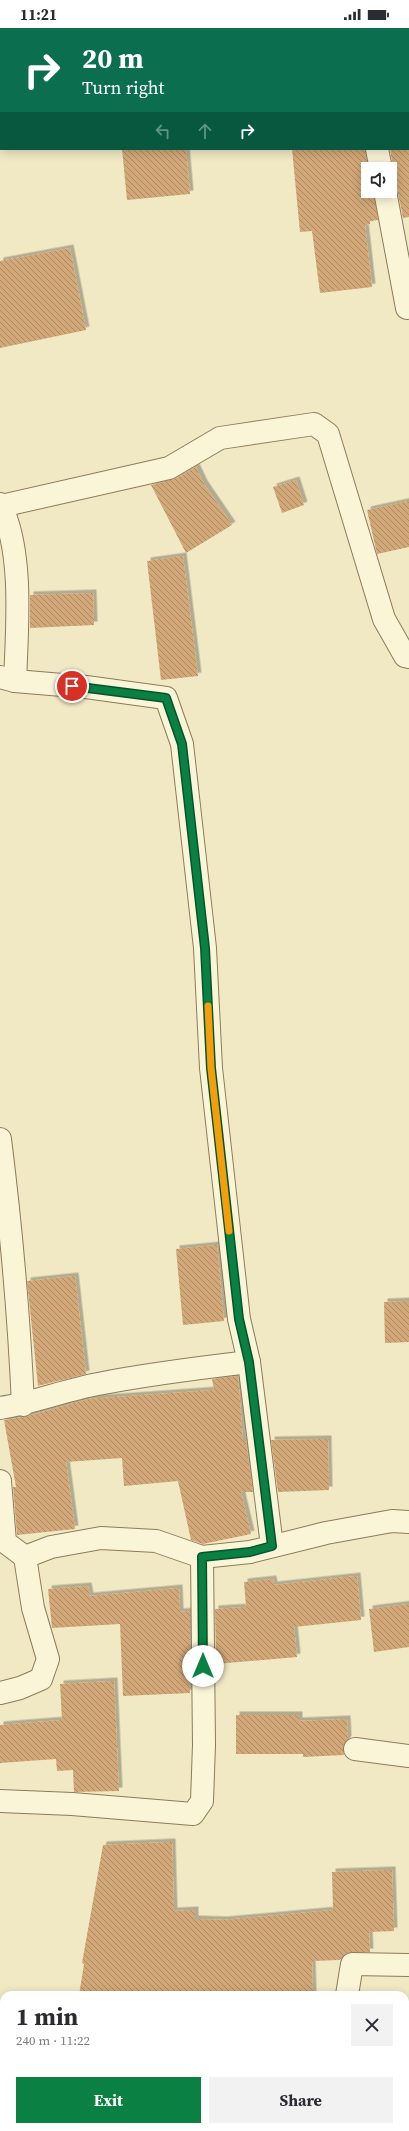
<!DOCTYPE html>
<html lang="en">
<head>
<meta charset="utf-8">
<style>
	:root { --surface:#fff; --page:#f2f2f3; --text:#2b2b33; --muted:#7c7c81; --accent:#0b8043 }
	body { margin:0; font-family:"Source Serif 4",serif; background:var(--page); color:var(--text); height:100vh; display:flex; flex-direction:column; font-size:15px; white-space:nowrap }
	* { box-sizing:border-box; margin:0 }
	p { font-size:13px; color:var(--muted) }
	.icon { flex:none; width:22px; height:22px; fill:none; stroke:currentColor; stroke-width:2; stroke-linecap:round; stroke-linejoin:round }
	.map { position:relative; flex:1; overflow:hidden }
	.details { position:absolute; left:0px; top:1963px; width:409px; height:140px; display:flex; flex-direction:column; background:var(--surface); border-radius:12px 12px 0 0; box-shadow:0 2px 10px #0003 }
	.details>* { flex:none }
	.top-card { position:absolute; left:0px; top:0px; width:409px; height:122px; box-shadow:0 2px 10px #0003; background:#0b6e4f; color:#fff; overflow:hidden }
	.tools { position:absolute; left:361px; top:134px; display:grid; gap:8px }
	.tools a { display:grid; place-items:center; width:36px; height:36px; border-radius:0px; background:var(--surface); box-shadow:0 2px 10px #0003; font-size:20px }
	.pin { position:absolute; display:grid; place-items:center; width:34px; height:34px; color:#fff; margin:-17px; border:2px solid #fff; border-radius:50%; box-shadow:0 1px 4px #0007 }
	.me { position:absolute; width:44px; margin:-22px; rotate:0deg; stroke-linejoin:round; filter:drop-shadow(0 0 3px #0008) }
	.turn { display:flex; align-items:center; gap:14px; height:84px; padding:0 16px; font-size:18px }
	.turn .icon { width:52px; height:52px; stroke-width:2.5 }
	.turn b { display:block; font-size:28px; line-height:34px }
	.lanes { display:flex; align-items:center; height:38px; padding:0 16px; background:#0003; justify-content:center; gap:20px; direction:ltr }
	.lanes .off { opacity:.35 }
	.round { display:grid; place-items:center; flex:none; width:42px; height:42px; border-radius:0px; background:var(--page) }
	.headline { display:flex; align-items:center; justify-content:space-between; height:68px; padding:0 16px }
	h1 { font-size:24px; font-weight:700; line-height:30px }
	.button { display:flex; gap:8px; margin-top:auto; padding:8px 16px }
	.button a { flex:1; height:46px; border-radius:0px; background:var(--accent); color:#fff; font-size:16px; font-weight:700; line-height:46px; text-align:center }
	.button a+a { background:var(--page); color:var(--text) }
	.status { display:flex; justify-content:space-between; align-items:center; height:28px; padding:0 20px; background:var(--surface); direction:ltr }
	.status svg { height:11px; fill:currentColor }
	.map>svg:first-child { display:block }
	.building { fill:url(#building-back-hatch); filter:url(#shadow) }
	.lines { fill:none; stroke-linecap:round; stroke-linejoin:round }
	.minor-casing { stroke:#8d7b59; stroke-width:24 }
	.minor { stroke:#fbf5d8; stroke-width:22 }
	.route-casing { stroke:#07532c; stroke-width:10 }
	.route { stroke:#0b8043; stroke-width:7 }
	.slow { stroke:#f59e0b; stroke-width:7 }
</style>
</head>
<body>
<div class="status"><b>11:21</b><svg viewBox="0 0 49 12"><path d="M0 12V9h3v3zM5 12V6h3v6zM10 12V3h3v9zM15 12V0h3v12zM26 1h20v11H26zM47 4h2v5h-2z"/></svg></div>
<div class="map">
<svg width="409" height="2103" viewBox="0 0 409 2103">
	<defs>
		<pattern id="building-back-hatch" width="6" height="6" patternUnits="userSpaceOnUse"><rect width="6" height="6" fill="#d2a878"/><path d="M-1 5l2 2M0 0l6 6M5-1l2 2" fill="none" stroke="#ac8962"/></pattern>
		<filter id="shadow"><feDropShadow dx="3.5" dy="-3.5" stdDeviation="0" flood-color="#0004"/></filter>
	</defs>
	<rect width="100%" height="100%" fill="#f1e9c4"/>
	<!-- building -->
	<g class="building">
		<polygon points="122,121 186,121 190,166 127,172"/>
		<polygon points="292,121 365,121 368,141 368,163 373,163 378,192 370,193 370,196 365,197 372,259 320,265 312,203 300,204"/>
		<polygon points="390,121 409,121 409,189 403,190 397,160 390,152 393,139"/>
		<polygon points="70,220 86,302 0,320 0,233"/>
		<polygon points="196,439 204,456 232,497 186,525 151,457 175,451"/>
		<polygon points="296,452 304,477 282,485 273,459"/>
		<polygon points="409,473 409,519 377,526 367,482"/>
		<polygon points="183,528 198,648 161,652 147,533"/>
		<polygon points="93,565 94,597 30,600 30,567"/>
		<polygon points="217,1217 224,1293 183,1297 176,1221"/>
		<polygon points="75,1248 86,1346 38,1358 27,1253"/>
		<polygon points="409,1273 409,1314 385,1315 384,1274"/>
		<polygon points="238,1348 243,1413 246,1413 253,1464 241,1464 251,1506 203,1516 191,1512 178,1453 124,1458 122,1430 66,1434 75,1501 17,1507 13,1459 16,1459 4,1392 24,1389 89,1371 214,1362 212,1351"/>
		<polygon points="328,1411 329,1462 278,1464 271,1412"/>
		<polygon points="357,1548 361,1592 294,1599 297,1629 216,1636 215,1581 246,1579 244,1554 273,1551 274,1557"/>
		<polygon points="88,1558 90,1568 179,1560 180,1584 190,1583 190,1665 123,1668 120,1596 52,1600 48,1561"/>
		<polygon points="409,1576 409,1619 374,1624 369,1581"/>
		<polygon points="114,1653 119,1763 74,1764 73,1742 57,1743 56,1731 0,1735 0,1697 62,1692 60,1656"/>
		<polygon points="236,1687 299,1687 299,1693 347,1691 348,1711 343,1719 344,1727 303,1729 303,1726 236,1726"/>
		<polygon points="172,1814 174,1883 195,1882 195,1891 224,1892 333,1882 332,1844 392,1842 394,1903 369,1904 370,1924 347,1925 340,1932 312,1933 313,1967 79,1967 84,1936 82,1935 103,1817"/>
	</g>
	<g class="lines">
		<!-- minor casing -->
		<g class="minor-casing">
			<g id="minor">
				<polyline points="354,0 354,1"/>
				<polyline points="377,121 381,141"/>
				<polyline points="385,163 407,280"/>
				<path d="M0,476C24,523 17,601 15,653"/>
				<polyline points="1,478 169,440 220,410 314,396 328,406 384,591 405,628 409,629"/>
				<polyline points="0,649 15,653 86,659 166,670 182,716 205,920 211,1040 239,1291 249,1334 272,1518"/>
				<path d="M0,1111C11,1199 19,1287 23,1377"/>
				<path d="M0,1380C33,1375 65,1362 98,1356C148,1346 198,1340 249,1334"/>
				<polyline points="0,1453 5,1514 25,1529"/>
				<polyline points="0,1665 20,1660 41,1651 48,1631 33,1580 25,1529 51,1519 101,1510 156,1513 202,1529 250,1524 326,1505 392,1493 409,1494"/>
				<polyline points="355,1721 409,1728"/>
				<polyline points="0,1773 72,1776 193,1786 202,1773 204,1717 202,1529"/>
				<polyline points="347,1967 352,1936 409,1937"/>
				<polyline points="341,2099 342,2103"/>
			</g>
		</g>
		<!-- minor -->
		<use href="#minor" class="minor"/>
	</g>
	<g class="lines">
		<!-- route casing -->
		<g class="route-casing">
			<polyline id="route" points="72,658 166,670 182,716 205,920 211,1040 239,1291 249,1334 272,1518 250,1524 202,1529 203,1638"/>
		</g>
		<!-- route -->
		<use href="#route" class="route"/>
		<!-- slow -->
		<polyline class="slow" points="208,978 211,1040 229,1203"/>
	</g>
</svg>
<div class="tools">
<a><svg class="icon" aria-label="sound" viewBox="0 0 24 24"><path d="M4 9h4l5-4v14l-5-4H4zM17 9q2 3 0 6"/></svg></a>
</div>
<div class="pin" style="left:72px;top:658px;background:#d93025"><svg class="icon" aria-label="arrive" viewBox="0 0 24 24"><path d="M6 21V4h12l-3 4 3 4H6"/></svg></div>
<svg class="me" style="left:203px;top:1638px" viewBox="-20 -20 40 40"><circle r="19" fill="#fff"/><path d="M0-13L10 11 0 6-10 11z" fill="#0b8043"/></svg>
<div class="top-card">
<div class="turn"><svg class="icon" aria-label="right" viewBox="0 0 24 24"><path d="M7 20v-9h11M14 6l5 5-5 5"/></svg><div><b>20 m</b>Turn right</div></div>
<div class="lanes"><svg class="icon off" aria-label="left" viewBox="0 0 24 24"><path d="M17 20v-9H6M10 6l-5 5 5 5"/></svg><svg class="icon off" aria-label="ahead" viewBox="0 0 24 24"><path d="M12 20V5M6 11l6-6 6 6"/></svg><svg class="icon" aria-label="right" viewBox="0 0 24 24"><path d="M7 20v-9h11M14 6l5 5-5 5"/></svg></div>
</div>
<section class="details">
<div class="headline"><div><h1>1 min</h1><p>240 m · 11:22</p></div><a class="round"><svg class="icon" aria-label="close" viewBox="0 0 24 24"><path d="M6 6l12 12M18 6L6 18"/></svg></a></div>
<div class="button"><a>Exit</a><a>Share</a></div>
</section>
</div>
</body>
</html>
